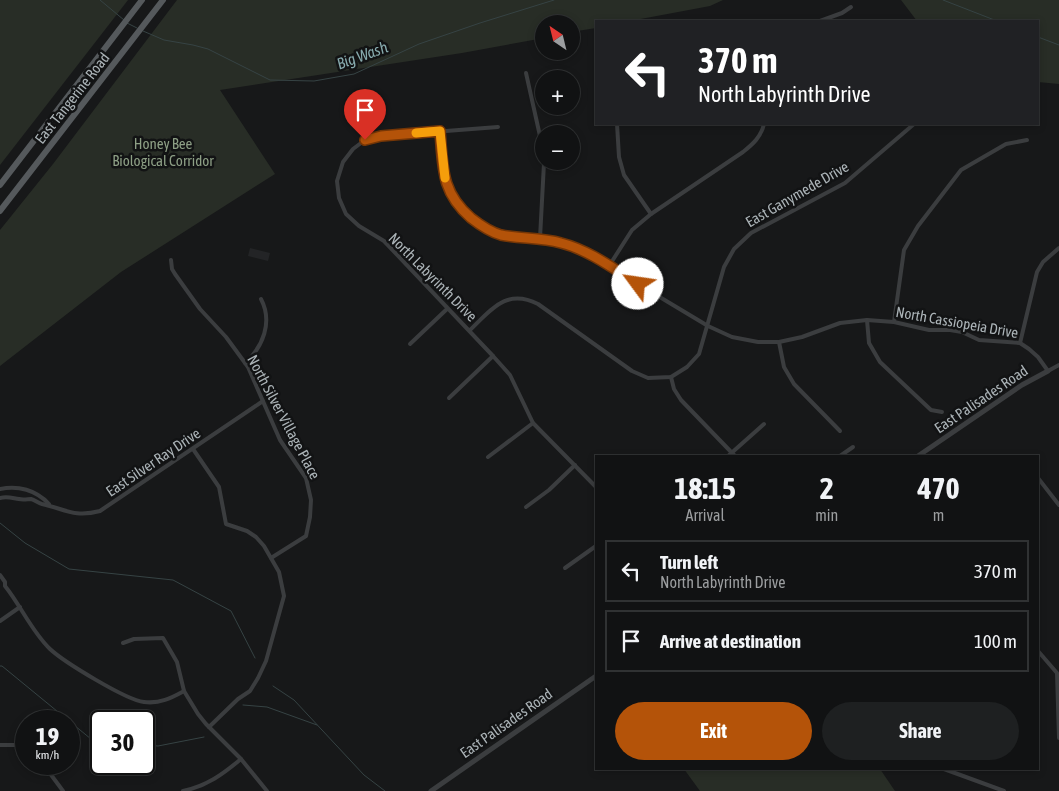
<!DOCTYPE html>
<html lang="en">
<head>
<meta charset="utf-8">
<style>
	:root { --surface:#111213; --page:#1e2021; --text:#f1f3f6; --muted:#9c9ea0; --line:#303233; --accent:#b45309 }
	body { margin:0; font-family:"Asap Condensed",sans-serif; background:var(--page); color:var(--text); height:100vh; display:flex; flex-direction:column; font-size:19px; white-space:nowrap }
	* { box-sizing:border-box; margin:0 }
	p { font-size:16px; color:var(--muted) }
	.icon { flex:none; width:28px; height:28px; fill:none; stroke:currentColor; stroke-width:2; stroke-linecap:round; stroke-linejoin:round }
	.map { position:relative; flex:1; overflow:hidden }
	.drawer { position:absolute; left:595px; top:455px; width:444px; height:315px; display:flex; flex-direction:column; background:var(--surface); border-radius:0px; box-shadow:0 2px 8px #0003,0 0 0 1px var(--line) }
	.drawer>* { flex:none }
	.hud { position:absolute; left:595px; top:20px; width:444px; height:105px; border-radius:0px; box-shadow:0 2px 8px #0003,0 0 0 1px var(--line); background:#202124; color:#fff; overflow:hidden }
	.needle { width:32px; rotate:325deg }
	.tools { position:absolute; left:535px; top:15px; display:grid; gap:10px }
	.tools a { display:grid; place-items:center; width:45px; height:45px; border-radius:50%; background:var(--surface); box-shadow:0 2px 8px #0003,0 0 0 1px var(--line); font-size:25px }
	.speed { position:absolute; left:15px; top:710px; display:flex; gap:10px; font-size:25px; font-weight:700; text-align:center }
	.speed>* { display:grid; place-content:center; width:65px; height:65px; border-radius:50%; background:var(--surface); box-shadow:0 2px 8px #0003,0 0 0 1px var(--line); line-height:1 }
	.speed small { font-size:12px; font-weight:400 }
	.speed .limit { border:2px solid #111; border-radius:8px; background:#fff; color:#111 }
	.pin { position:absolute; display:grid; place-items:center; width:42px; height:42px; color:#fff; margin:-51px -21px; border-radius:50% 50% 50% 0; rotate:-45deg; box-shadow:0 0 5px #0007 }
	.pin .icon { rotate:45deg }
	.me { position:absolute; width:55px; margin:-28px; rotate:301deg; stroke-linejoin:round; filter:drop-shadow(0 0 4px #0008) }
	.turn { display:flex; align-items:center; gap:18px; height:105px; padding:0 20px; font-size:22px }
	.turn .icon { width:65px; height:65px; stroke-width:2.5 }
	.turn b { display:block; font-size:35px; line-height:42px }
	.eta { display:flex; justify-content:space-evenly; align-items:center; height:85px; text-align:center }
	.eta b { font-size:30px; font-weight:700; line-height:35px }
	.button { display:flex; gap:10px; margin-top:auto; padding:10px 20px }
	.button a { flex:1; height:58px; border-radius:30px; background:var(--accent); color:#fff; font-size:20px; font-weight:700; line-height:58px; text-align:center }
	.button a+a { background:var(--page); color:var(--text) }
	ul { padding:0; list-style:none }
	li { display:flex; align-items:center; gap:15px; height:62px; margin:0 10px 8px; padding:0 10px; border:2px solid var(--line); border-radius:0px }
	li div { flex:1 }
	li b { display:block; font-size:19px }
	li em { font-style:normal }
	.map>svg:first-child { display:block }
	.built { fill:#232426 }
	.green { fill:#282d26 }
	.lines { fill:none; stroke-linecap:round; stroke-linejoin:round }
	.stream { stroke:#364344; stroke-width:1 }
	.minor { stroke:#3b3d3f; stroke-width:4 }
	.tertiary { stroke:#3b3d3f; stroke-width:5 }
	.primary { stroke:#55595c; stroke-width:6 }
	.route-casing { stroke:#753606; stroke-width:12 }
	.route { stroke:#b45309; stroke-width:9 }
	.slow { stroke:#f59e0b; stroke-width:9 }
	.labels { text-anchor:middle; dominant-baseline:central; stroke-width:5; stroke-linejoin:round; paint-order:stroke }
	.street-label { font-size:15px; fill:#abb3b7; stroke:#121314 }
	.park-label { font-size:15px; fill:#8d9f85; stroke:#121314 }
	.water-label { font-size:16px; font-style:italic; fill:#87aaad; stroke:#121314 }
</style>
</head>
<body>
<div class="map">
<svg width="1059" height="791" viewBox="0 0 1059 791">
	<rect width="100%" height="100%" fill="#171819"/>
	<!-- built -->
	<polygon class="built" points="250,248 270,253 268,261 248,256"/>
	<!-- green -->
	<g class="green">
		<polygon points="0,0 128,0 0,165"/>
		<polygon points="177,0 723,0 710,6 630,21 596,21 596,28 571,32 571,24 544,24 544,38 462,53 220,90 275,174 121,272 0,366 0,230 53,164"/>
		<polygon points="901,0 1059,0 1059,84 1038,82 1038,21 917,21"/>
		<polygon points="684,769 880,769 895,791 700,791"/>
	</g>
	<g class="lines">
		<!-- stream -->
		<g class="stream">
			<polyline points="100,0 124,20"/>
			<polyline points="943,0 997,21"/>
			<polyline points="127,23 137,28"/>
			<polyline points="143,31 164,40 193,45 208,49 270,80 314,81 354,74 419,44 480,23 554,0"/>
			<polyline points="1038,37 1059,45"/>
			<polyline points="0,523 25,543 69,569 173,580 231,611 255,658"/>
			<polyline points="0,666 2,666 91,739 101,740"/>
			<polyline points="273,686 294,700 364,775 385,791"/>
			<polyline points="243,705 267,707 317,725"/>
			<polyline points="144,745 158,746 204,737"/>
		</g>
		<!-- minor -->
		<g class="minor">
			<polyline points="820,21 842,13 851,7"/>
			<polyline points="526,73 540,136 544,163 540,238"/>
			<polyline points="617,124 619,157 624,175 651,214"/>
			<polyline points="498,127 381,136 365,140 353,149 343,162 337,181 339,198 346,214 359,226 384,241 493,356 510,375 533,423 596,487"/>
			<path d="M440,131C443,169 441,192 472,218C480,225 489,231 499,234C512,238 527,236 541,238C554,240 566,244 578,248L708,326L732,337L758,342H779L802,337L840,323L867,320L894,322L929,330H950L962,332L979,340L1020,343L1029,349L1038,357L1048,371L1059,365"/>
			<polyline points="171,260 172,269 175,274 200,309 226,337 248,367 280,440 306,478 311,500 310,517 306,536 271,558"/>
			<path d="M609,266L632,230L651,214L743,152C753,144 761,137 764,124"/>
			<polyline points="867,320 869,343 880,362 931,410 942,412"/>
			<polyline points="894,322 904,250 918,226 961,170 1006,144 1027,140"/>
			<path d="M470,330C491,310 506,288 538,304L632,371L648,378L671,377L687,367L699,354L724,267L734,249L751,233L845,183L914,124"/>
			<polyline points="779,342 784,367 794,384 840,431"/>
			<polyline points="1020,343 1037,272 1043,262 1059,248"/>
			<polyline points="410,344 447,309"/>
			<path d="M245,363C263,347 273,322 261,299"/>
			<polyline points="671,377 674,389 681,400 735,456"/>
			<polyline points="449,398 493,356"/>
			<polyline points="193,449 219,487 226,524 247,531 256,537 264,546 279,572 284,596 266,661 258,678 250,691 238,699 209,727"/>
			<polyline points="728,456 764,424"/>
			<polyline points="840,456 853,447"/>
			<polyline points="488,457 533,423"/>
			<polyline points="1038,478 1059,505"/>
			<path d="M0,489C18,485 36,490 49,504"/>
			<path d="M0,498C7,496 12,498 19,499C23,500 28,499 31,499C35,500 38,503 42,504C65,509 74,518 100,511L263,401"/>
			<polyline points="526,507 549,490 575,465"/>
			<polyline points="565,568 596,546"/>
			<path d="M0,575L5,582V586C21,606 32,632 50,649C64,662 126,700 144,702C160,704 171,698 184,691"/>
			<polyline points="0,621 20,607"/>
			<polyline points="123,643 134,639 163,638 177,662 184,691 198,714 206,724 241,759 267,791"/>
			<polyline points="1038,651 1057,673 1059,738"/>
			<polyline points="0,745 20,745 26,748"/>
			<polyline points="43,764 63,791"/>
			<polyline points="944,769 1004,791"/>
			<path d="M183,791C207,786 223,774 241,759"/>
		</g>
		<!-- tertiary -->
		<g class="tertiary">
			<polyline points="918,456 1022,385 1048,371"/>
			<polyline points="431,791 596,676"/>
		</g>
		<!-- primary -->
		<g class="primary">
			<polyline points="0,185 142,0"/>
			<polyline points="0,211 163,0"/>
		</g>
	</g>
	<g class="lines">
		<!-- route casing -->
		<g class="route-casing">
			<path id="route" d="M365,140L381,136L440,131C443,168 441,192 471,218C480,225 490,232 501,235C521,239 541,237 561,243C589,250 614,269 638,284"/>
		</g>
		<!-- route -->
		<use href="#route" class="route"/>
		<!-- slow -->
		<polyline class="slow" points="416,133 440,131 445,178"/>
	</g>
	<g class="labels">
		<!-- street labels -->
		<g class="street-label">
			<text transform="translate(72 98) rotate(-52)">East Tangerine Road</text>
			<text transform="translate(797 194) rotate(-30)">East Ganymede Drive</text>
			<text transform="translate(433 277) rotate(45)">North Labyrinth Drive</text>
			<text transform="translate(957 322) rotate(10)">North Cassiopeia Drive</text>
			<text transform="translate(981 399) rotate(-34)">East Palisades Road</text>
			<text transform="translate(284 417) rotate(62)">North Silver Village Place</text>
			<text transform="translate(153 462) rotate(-34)">East Silver Ray Drive</text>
			<text transform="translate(506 723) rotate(-35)">East Palisades Road</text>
		</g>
		<!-- park labels -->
		<g class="park-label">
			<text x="163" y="143">Honey Bee<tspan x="163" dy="17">Biological Corridor</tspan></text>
		</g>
		<!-- water labels -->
		<g class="water-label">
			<text transform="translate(362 55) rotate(-20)">Big Wash</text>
		</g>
	</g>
</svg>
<div class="tools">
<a><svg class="needle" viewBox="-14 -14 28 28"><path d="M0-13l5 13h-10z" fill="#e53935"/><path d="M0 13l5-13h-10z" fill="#9c9ea0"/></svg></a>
<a>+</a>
<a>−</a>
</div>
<div class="speed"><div>19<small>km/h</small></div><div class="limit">30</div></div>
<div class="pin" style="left:365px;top:140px;background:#d93025"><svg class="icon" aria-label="arrive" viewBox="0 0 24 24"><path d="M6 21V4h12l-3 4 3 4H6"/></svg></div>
<svg class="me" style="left:638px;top:284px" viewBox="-20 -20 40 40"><circle r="19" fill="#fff"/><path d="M0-13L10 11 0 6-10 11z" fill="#b45309"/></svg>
<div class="hud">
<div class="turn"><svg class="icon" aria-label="left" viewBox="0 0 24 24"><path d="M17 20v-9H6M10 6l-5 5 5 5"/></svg><div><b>370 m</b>North Labyrinth Drive</div></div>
</div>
<section class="drawer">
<div class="eta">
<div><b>18:15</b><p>Arrival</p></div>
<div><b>2</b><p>min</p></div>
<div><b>470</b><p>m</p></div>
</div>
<ul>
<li><svg class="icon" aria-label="left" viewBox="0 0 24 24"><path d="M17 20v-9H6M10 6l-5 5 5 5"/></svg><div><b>Turn left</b><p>North Labyrinth Drive</p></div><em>370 m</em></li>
<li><svg class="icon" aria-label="arrive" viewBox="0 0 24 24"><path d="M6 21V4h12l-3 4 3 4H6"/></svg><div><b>Arrive at destination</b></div><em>100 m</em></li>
</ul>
<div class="button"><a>Exit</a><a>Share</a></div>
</section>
</div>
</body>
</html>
